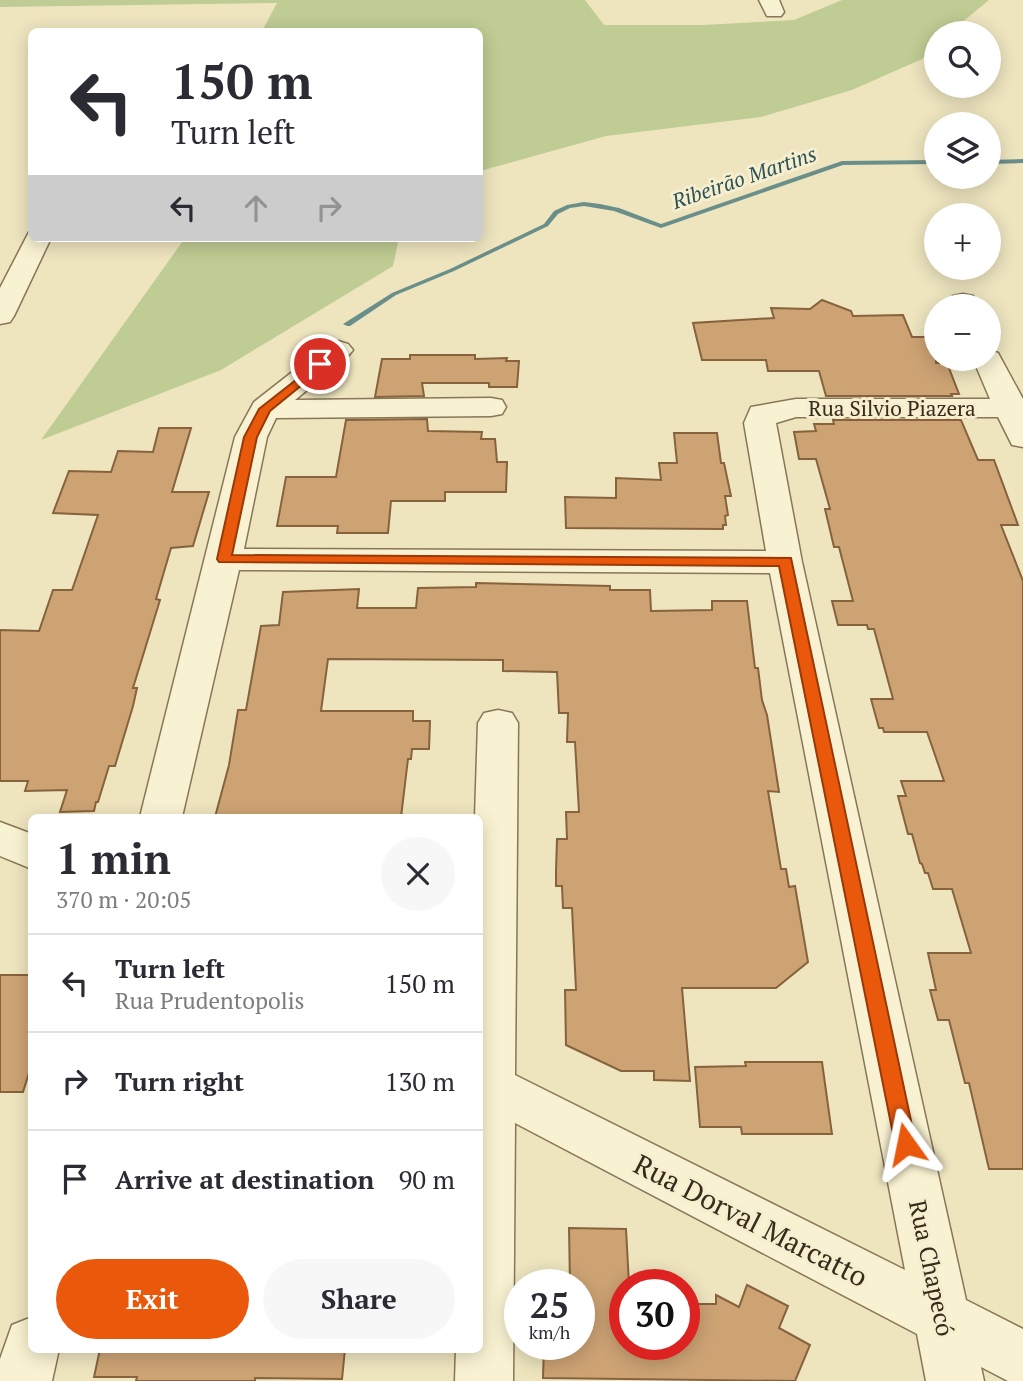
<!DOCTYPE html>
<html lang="en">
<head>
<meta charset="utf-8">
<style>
	:root { --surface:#fff; --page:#f7f7f7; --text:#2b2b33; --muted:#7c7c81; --line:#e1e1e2; --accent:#ea580c }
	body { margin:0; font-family:"PT Serif",serif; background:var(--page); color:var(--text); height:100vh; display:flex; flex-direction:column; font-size:26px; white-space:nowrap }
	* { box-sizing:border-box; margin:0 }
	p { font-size:23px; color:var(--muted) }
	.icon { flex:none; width:38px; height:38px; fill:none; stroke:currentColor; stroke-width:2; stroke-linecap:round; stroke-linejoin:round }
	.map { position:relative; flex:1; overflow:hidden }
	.sheet { position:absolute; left:28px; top:814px; width:455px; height:539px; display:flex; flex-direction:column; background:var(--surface); border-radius:10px; box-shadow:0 4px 18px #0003 }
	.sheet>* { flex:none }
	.hud { position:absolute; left:28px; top:28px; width:455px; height:214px; border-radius:10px; box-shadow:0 4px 18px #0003; background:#fff; color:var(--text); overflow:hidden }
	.controls { position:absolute; left:924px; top:21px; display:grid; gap:14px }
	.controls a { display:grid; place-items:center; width:77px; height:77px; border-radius:50%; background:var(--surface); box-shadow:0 4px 18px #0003; font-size:35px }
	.speed { position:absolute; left:504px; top:1269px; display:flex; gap:14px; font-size:35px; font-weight:700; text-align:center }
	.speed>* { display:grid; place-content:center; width:91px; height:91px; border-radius:50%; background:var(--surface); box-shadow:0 4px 18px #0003; line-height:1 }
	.speed small { font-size:18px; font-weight:400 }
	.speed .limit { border:10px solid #d22; background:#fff; color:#111 }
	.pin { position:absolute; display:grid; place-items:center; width:60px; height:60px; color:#fff; margin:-30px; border:4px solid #fff; border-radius:50%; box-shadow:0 2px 7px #0007 }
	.me { position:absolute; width:77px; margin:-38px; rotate:348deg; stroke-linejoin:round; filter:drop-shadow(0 0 5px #0008) }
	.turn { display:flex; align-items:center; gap:24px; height:147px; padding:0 28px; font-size:32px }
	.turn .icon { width:91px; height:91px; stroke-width:2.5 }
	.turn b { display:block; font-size:49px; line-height:60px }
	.lanes { display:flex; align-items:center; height:66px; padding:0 28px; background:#0003; justify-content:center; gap:35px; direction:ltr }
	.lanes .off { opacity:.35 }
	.round { display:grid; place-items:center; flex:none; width:74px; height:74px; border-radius:37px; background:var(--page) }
	.head { display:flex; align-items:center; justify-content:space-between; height:119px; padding:0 28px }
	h1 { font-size:42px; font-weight:600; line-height:52px }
	.action { display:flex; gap:14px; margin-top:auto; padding:14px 28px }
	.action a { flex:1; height:80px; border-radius:42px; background:var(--accent); color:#fff; font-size:28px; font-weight:600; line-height:80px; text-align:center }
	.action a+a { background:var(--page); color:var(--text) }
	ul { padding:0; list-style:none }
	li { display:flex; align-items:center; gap:21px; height:98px; padding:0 28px; border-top:2px solid var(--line) }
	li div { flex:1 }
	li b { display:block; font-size:26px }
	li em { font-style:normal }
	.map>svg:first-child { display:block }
	.green { fill:#bfcc93 }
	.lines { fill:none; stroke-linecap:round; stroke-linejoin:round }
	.stream { fill:#6a8e89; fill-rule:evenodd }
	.building { fill:#cda374; stroke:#86623d; stroke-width:2 }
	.minor-casing { stroke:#877657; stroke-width:3 }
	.minor { fill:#f9f2d2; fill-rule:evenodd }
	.route { fill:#ea580c; stroke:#983908; stroke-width:2 }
	.labels { text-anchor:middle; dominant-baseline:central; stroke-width:6; stroke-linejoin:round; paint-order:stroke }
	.far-water-label { font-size:21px; font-style:italic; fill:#2b5456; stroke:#f6eecf }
	.far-street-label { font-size:21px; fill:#362c1c; stroke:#f6eecf }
	.street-label { font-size:24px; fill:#362c1c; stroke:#f6eecf }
	.near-street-label { font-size:28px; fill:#362c1c; stroke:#f6eecf }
</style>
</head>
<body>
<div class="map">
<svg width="1023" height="1381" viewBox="0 0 1023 1381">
	<rect width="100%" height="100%" fill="#eee5bf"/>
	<!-- green -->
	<g class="green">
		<polygon points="0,0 585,0 604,25 703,25 794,20 842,0 989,0 949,33 936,33 936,45 922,59 852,90 761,117 606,136 480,171 480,32 262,31 277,3 0,7"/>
		<polygon points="185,238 399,238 393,266 221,370 41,440"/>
	</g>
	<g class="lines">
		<!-- stream -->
		<g class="stream">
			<polygon points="1023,159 1023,163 989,164 989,160"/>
			<polygon points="936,160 936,164 843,165 661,228 614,211 584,206 570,208 558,214 548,226 454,271 396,295 350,326 347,326 343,324 392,293 450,269 544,224 554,211 567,205 584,202 600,204 619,208 661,224 842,161"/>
		</g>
	</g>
	<!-- building -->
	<g class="building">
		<polygon points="822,300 851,311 853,316 903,315 912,337 936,337 936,363 947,363 959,394 951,394 952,396 826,396 819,371 768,371 766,360 702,360 693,323 774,318 771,308 810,309"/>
		<polygon points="410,355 475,355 475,359 507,358 506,361 519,361 517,387 489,387 489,383 422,383 424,396 375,397 382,359 410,359"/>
		<polygon points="427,419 428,431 482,432 481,439 495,439 497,462 507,462 506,492 445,492 445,501 391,501 388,533 337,533 338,526 277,526 286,477 336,477 346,420"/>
		<polygon points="833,420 961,420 978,460 994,460 1018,525 1001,525 1023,581 1023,1169 989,1169 969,1083 965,1083 949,1020 938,1020 930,990 936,990 928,953 971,953 952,889 933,889 928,873 925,873 922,864 920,863 912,834 908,834 898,796 906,796 901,781 944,781 927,732 884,732 883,728 879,728 871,699 893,699 874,629 868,629 867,625 838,625 832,601 853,601 839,547 834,547 825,509 830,509 816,459 799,459 794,432 816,431 814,424 834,424"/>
		<polygon points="159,428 191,428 172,492 209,492 193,546 171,548 156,599 160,600 133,688 137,688 133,706 115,766 109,766 98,802 96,802 94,811 60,812 67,790 25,791 28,781 0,781 0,630 39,631 53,590 72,590 98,515 53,513 69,471 111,472 118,451 153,452"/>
		<polygon points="674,433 717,433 721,463 724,463 731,496 725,496 728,515 725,516 726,525 723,525 723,529 566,528 565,497 616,498 616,478 661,480 659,463 677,463"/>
		<polygon points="476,583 610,586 610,590 650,590 651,611 712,610 712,601 747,601 755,668 758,668 762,700 767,715 779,792 768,791 781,869 786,869 789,887 795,886 808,962 776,988 682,988 690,1081 654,1080 654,1071 621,1071 566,1045 565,990 576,990 572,908 563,908 562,886 556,886 556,871 557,839 567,839 566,812 579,812 575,742 567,742 568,713 559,713 557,672 503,671 503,660 328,659 321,711 413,711 413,721 430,721 429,749 412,749 411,759 408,759 401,817 215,817 229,765 238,710 246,710 261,626 279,625 283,592 359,589 357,608 416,608 418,588 476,587"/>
		<polygon points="0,975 32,975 32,1063 23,1092 0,1092"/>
		<polygon points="745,1062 822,1062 832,1134 742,1134 741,1127 700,1127 695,1067 746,1066"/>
		<polygon points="569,1228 626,1229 629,1284 625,1284 625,1344 684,1344 684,1304 716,1304 716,1295 739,1307 747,1285 788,1306 779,1328 810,1345 795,1381 543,1378 544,1344 579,1344 579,1284 570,1284"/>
		<polygon points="100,1349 345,1349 342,1379 255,1378 255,1381 136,1381 137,1377 94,1377"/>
	</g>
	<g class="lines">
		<!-- minor casing -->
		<g class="minor-casing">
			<g id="minor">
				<polygon points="759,0 779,0 784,12 781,16 767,16"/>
				<polygon points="29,232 32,232 32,238 51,238 14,316 10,322 0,324 0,288"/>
				<polygon points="963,294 973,296 979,306 951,306 949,302 953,296"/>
				<polygon points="338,341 348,344 353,350 348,356 295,400 491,398 502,400 506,407 502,414 491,416 276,418 267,437 244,549 766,551 744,423 751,407 796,399 990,399 973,359 989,359 989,350 998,353 1023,399 1023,447 1012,445 998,417 796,417 776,423 802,562 966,1300 1023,1329 1023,1381 1008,1381 981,1367 984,1381 926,1381 917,1334 515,1123 513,1381 455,1381 456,1349 480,1349 480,817 475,817 478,723 484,713 498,710 512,713 518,723 515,1075 905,1270 770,573 239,570 182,817 140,817 235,437 254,402 328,344"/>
				<polygon points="0,822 32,834 32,869 0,856"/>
				<polygon points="32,1317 32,1349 59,1349 52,1381 0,1381 0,1359 12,1325"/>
			</g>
		</g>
		<!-- minor -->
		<use href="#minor" class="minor"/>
	</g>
	<!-- route -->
	<polygon class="route" points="320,361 324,362 324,367 270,411 257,437 232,555 791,558 916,1144 913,1150 906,1153 898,1150 895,1144 779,566 219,562 217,559 244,437 259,409"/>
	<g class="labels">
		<!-- far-water labels -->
		<g class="far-water-label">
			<text transform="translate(744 177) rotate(-19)">Ribeirão Martins</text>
		</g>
		<!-- far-street labels -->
		<g class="far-street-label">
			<text x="892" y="408">Rua Silvio Piazera</text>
		</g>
		<!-- street labels -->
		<g class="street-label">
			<text transform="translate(932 1268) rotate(78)">Rua Chapecó</text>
		</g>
		<!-- near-street labels -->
		<g class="near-street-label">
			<text transform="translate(751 1220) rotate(27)">Rua Dorval Marcatto</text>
		</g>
	</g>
</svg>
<div class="controls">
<a><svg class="icon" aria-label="search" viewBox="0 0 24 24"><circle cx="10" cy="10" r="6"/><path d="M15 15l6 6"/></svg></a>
<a><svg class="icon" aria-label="layers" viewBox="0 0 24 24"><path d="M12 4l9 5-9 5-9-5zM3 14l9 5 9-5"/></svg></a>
<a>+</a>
<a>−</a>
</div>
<div class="speed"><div>25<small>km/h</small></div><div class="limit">30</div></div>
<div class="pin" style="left:320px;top:364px;background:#d93025"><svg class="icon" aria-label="arrive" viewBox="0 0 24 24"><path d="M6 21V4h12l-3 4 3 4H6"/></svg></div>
<svg class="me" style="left:906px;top:1144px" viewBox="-20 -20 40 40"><path d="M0-17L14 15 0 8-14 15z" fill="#ea580c" stroke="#fff" stroke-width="4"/></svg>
<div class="hud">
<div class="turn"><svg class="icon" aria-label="left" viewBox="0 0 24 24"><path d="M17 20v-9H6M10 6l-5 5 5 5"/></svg><div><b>150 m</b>Turn left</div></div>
<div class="lanes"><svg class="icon" aria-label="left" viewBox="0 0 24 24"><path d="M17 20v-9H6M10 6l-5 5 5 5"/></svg><svg class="icon off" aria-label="ahead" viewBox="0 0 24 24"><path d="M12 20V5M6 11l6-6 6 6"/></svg><svg class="icon off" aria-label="right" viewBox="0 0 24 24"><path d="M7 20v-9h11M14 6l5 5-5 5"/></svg></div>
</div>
<section class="sheet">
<div class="head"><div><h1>1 min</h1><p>370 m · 20:05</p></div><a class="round"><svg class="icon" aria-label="close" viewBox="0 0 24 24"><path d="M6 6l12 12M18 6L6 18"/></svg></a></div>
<ul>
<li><svg class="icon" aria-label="left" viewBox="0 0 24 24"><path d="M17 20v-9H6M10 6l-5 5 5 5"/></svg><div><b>Turn left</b><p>Rua Prudentopolis</p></div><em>150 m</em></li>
<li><svg class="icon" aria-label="right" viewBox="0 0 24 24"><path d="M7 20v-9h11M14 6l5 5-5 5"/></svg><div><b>Turn right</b></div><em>130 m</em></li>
<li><svg class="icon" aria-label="arrive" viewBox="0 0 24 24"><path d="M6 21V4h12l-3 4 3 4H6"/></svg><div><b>Arrive at destination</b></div><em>90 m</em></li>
</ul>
<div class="action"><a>Exit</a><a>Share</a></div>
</section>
</div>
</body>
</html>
